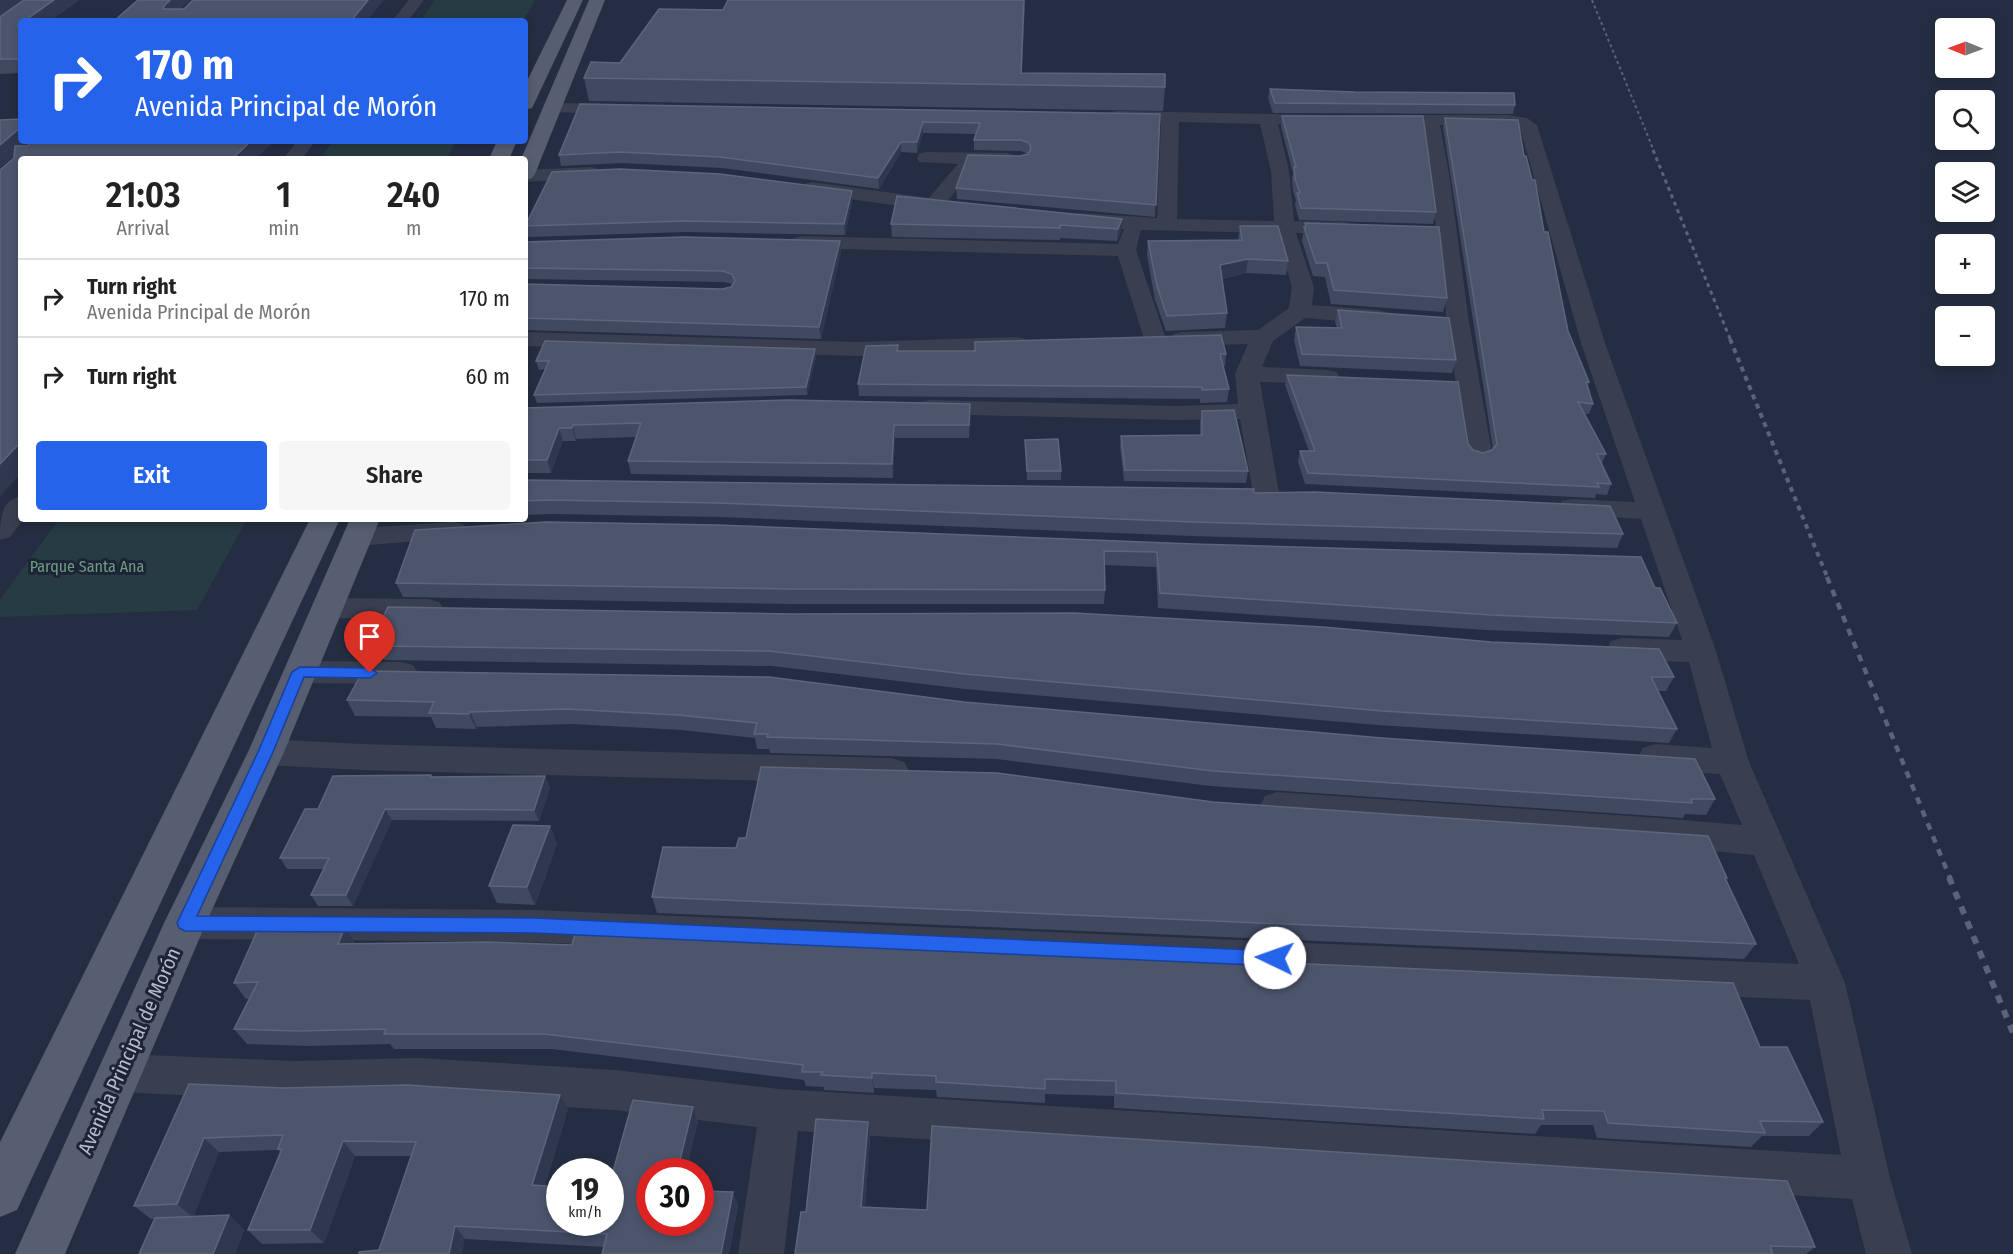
<!DOCTYPE html>
<html lang="en">
<head>
<meta charset="utf-8">
<style>
	:root { --surface:#fff; --page:#f6f6f6; --text:#222; --muted:#767676; --line:#e0e0e0; --accent:#2563eb }
	body { margin:0; font-family:"Fira Sans Condensed",sans-serif; background:var(--page); color:var(--text); height:100vh; display:flex; flex-direction:column; font-size:22px; white-space:nowrap }
	* { box-sizing:border-box; margin:0 }
	p { font-size:20px; color:var(--muted) }
	.icon { flex:none; width:33px; height:33px; fill:none; stroke:currentColor; stroke-width:2; stroke-linecap:round; stroke-linejoin:round }
	.map { position:relative; flex:1; overflow:hidden }
	.side { position:absolute; left:18px; top:156px; width:510px; height:366px; display:flex; flex-direction:column; background:var(--surface); border-radius:6px; box-shadow:0 3px 9px #0003 }
	.side>* { flex:none }
	.guide { position:absolute; left:18px; top:18px; width:510px; height:126px; border-radius:6px; box-shadow:0 3px 9px #0003; background:#2563eb; color:#fff; overflow:hidden }
	.needle { width:39px; rotate:271deg }
	.fabs { position:absolute; left:1935px; top:18px; display:grid; gap:12px }
	.fabs a { display:grid; place-items:center; width:60px; height:60px; border-radius:6px; background:var(--surface); box-shadow:0 3px 9px #0003; font-size:30px }
	.speed { position:absolute; left:546px; top:1158px; display:flex; gap:12px; font-size:30px; font-weight:700; text-align:center }
	.speed>* { display:grid; place-content:center; width:78px; height:78px; border-radius:50%; background:var(--surface); box-shadow:0 3px 9px #0003; line-height:1 }
	.speed small { font-size:15px; font-weight:400 }
	.speed .limit { border:9px solid #d22; background:#fff; color:#111 }
	.pin { position:absolute; display:grid; place-items:center; width:51px; height:51px; color:#fff; margin:-62px -26px; border-radius:50% 50% 50% 0; rotate:-45deg; box-shadow:0 0 6px #0007 }
	.pin .icon { rotate:45deg }
	.me { position:absolute; width:66px; margin:-33px; rotate:273deg; stroke-linejoin:round; filter:drop-shadow(0 0 4px #0008) }
	.turn { display:flex; align-items:center; gap:21px; height:126px; padding:0 18px; font-size:27px }
	.turn .icon { width:78px; height:78px; stroke-width:2.5 }
	.turn b { display:block; font-size:42px; line-height:51px }
	.eta { display:flex; justify-content:space-evenly; align-items:center; height:102px; text-align:center }
	.eta b { font-size:36px; font-weight:600; line-height:42px }
	.cta { display:flex; gap:12px; margin-top:auto; padding:12px 18px }
	.cta a { flex:1; height:69px; border-radius:6px; background:var(--accent); color:#fff; font-size:24px; font-weight:600; line-height:69px; text-align:center }
	.cta a+a { background:var(--page); color:var(--text) }
	ul { padding:0; list-style:none }
	li { display:flex; align-items:center; gap:18px; height:78px; padding:0 18px; border-top:2px solid var(--line) }
	li div { flex:1 }
	li b { display:block; font-size:22px }
	li em { font-style:normal }
	.map>svg:first-child { display:block }
	.green { fill:#273b43 }
	.lines { fill:none; stroke-linecap:round; stroke-linejoin:round }
	.street { fill:#393f51; fill-rule:evenodd }
	.primary { fill:#575e71; fill-rule:evenodd }
	.rail-far4 { stroke:#5b6379; stroke-width:2; stroke-dasharray:3 3; stroke-linecap:butt }
	.rail-far3 { stroke:#5b6379; stroke-width:3; stroke-dasharray:4 4; stroke-linecap:butt }
	.rail-far2 { stroke:#5b6379; stroke-width:4; stroke-dasharray:5 5; stroke-linecap:butt }
	.rail-far1 { stroke:#5b6379; stroke-width:4.5; stroke-dasharray:7 7; stroke-linecap:butt }
	.rail { stroke:#5b6379; stroke-width:6; stroke-dasharray:8 8; stroke-linecap:butt }
	.wall { fill:#404960 }
	.shaded-wall { fill:#30384f }
	.building { fill:#4d556c; stroke:#5d657b; stroke-width:1.5 }
	.route { fill:#2563eb; stroke:#184099; stroke-width:1.5 }
	.labels { text-anchor:middle; dominant-baseline:central; stroke-width:6; stroke-linejoin:round; paint-order:stroke }
	.park-label { font-size:16px; fill:#6c9d7f; stroke:#1e2437 }
	.near-street-label { font-size:20px; fill:#b6bbcc; stroke:#1e2437 }
</style>
</head>
<body>
<div class="map">
<svg width="2013" height="1254" viewBox="0 0 2013 1254">
	<rect width="100%" height="100%" fill="#252d42"/>
	<!-- green -->
	<g class="green">
		<polygon points="435,0 535,0 523,21 420,21"/>
		<polygon points="333,141 456,141 447,159 320,159"/>
		<polygon points="59,519 247,519 197,610 0,617 0,600"/>
	</g>
	<g class="lines">
		<!-- street -->
		<g class="street">
			<polygon points="409,0 424,0 408,21 392,21"/>
			<polygon points="554,103 620,104 626,105 629,109 626,113 620,114 548,112 545,108 548,104"/>
			<path d="M1118,111L1322,115L1328,116L1331,120L1328,124L1322,125L1278,124L1289,171L1294,221L1344,222L1351,224L1354,228L1351,232L1344,234L1296,233L1314,287L1312,305L1378,310L1386,312L1389,317L1386,322L1378,324L1305,318L1273,341L1262,367L1328,370L1336,372L1340,377L1336,382L1328,384L1260,382L1279,493L1275,499L1266,501L1257,499L1253,493L1240,419L1175,420L930,414L921,412L918,407L921,402L930,400L1175,406L1238,404L1235,374L1248,344L1182,346L1174,344L1171,339L1174,334L1182,332L1258,330L1289,308L1292,287L1276,233L1141,230L1136,250L1166,339L1163,344L1155,346L1147,344L1144,339L1118,256L801,248L794,246L791,242L794,238L801,236L1118,244L1124,229L1080,225L1073,223L1070,219L1073,215L1080,213L1157,218L1161,122L1112,120L1109,116L1112,112ZM1179,122L1260,124L1271,171L1274,221L1177,219Z"/>
			<polygon points="1382,115 1507,115 1527,118 1537,125 1606,346 1716,651 1749,762 1845,983 1890,1178 1912,1254 1866,1254 1852,1199 798,1131 784,1254 738,1254 757,1127 615,1110 418,1098 296,1101 121,1092 106,1087 100,1073 106,1059 121,1054 296,1061 418,1058 615,1070 780,1089 1841,1155 1810,1000 534,942 185,939 172,934 166,923 172,912 185,907 534,910 1799,964 1754,855 1659,846 1277,820 1265,816 1260,806 1265,796 1277,792 1659,818 1742,825 1720,774 1655,770 1643,766 1638,757 1643,748 1655,744 1712,748 1689,662 1622,660 1611,657 1607,649 1611,641 1622,638 1682,640 1641,519 1572,515 1562,513 1558,507 1562,501 1572,499 1635,502 1582,346 1520,128 1507,125 1440,125 1449,173 1469,322 1492,453 1488,458 1479,461 1470,458 1466,453 1447,322 1438,238 1394,235 1391,231 1394,227 1436,226 1422,125 1376,124 1373,120 1376,116"/>
			<polygon points="297,141 315,141 302,159 283,159"/>
			<polygon points="926,152 1007,153 1014,155 1016,159 1014,163 977,164 946,203 944,209 937,211 812,194 805,192 802,188 805,184 812,182 929,198 958,164 919,162 917,158 919,154"/>
			<polygon points="591,167 598,169 600,173 598,177 525,182 525,170"/>
			<polygon points="525,332 857,342 1017,337 1025,339 1028,344 1025,349 1017,351 857,356 525,346"/>
			<path d="M21,496V519H24L10,537L0,540C0,520 0,501 21,496Z"/>
			<polygon points="454,522 464,525 468,531 464,537 358,546 348,543 344,537 348,531 358,528"/>
			<polygon points="327,598 429,599 439,602 444,609 439,616 429,619 327,618 317,615 312,608 317,601"/>
			<polygon points="300,661 402,662 413,665 418,673 413,681 402,684 300,683 289,680 284,672 289,664"/>
			<polygon points="266,739 361,744 892,758 904,762 909,771 904,780 892,784 361,770 266,765 254,761 249,752 254,743"/>
		</g>
		<!-- primary -->
		<g class="primary">
			<polygon points="567,0 583,0 534,104 532,108 525,110 525,85"/>
			<polygon points="589,0 605,0 535,174 532,178 525,180 525,159 521,159"/>
			<polygon points="497,141 517,141 509,159 489,159"/>
			<polygon points="310,519 340,519 17,1210 0,1217 0,1142"/>
			<polygon points="350,519 380,519 284,752 206,923 65,1254 15,1254 164,923 248,752"/>
		</g>
		<!-- rail-far4 -->
		<polyline class="rail-far4" points="1592,0 1654,151"/>
		<!-- rail-far3 -->
		<polyline class="rail-far3" points="1653,150 1731,341"/>
		<!-- rail-far2 -->
		<polyline class="rail-far2" points="1730,339 1828,579"/>
		<!-- rail-far1 -->
		<polyline class="rail-far1" points="1827,577 1950,878"/>
		<!-- rail -->
		<polyline class="rail" points="1949,877 2013,1033"/>
	</g>
	<!-- wall -->
	<g class="wall">
		<polygon points="79,0 50,21 21,21 21,73 0,74 0,17"/>
		<polygon points="728,0 1025,0 1022,73 1165,87 1163,111 589,101 584,78 620,63 723,10"/>
		<polygon points="1270,89 1515,105 1513,114 1273,113 1268,98"/>
		<polygon points="580,104 1160,114 1155,217 957,199 956,188 1020,156 1028,154 1021,151 974,150 974,140 976,134 923,133 917,153 901,152 879,189 722,168 622,163 561,166 559,155"/>
		<polygon points="1282,116 1436,212 1433,224 1299,220 1295,205 1296,200 1293,191 1292,178 1293,173 1281,127"/>
		<polygon points="1445,118 1524,156 1544,232 1568,331 1589,382 1588,386 1593,404 1589,414 1584,414 1606,454 1602,463 1611,484 1607,495 1596,494 1595,498 1305,484 1298,462 1300,451 1309,451 1285,385 1287,375 1468,444 1473,450 1483,453 1493,449 1443,127"/>
		<polygon points="852,202 845,235 686,232 528,237 525,227 525,225"/>
		<polygon points="1122,219 1121,231 1117,241 1060,238 1060,240 892,237 891,224"/>
		<polygon points="1305,223 1447,298 1443,312 1331,304 1325,277 1313,276 1302,241"/>
		<polygon points="1240,226 1288,261 1286,275 1246,273 1222,279 1227,313 1225,328 1166,331 1155,300 1147,255 1148,241 1238,240"/>
		<polygon points="840,241 841,252 821,339 525,330 525,284 722,289 731,287 733,284 724,282 525,279 525,242"/>
		<polygon points="1338,310 1456,360 1452,373 1300,366 1294,340 1296,327 1337,328 1335,322"/>
		<polygon points="815,349 816,357 807,395 537,403 534,395 545,369 539,370 536,361"/>
		<polygon points="898,351 1226,354 1225,366 1223,366 1229,389 1227,402 1200,403 1200,399 859,396 858,384"/>
		<polygon points="970,404 969,438 895,438 893,478 631,474 628,461 636,437 576,439 576,441 563,441 551,473 525,473 525,408"/>
		<polygon points="1202,411 1248,471 1246,483 1124,481 1120,447 1121,436 1200,435 1200,422"/>
		<polygon points="1025,440 1061,471 1061,480 1027,480"/>
		<polygon points="525,480 1254,493 1623,534 1617,548 1192,536 720,517 552,514 525,515"/>
		<polygon points="428,519 467,519 429,521"/>
		<polygon points="1194,544 1655,588 1677,623 1669,637 1486,630 1158,608 1156,567 1104,565 1105,590 1104,604 792,604 403,597 396,583"/>
		<polygon points="375,633 1674,677 1666,691 1658,691 1677,729 1669,743 1377,725 965,689 772,666 384,660 377,646 379,642"/>
		<polygon points="363,671 1715,799 1706,815 1685,814 1683,818 1210,786 997,759 770,753 769,749 757,749 755,738 682,730 572,724 477,727 476,729 436,728 431,717 355,716 347,700"/>
		<polygon points="545,776 550,788 539,821 392,820 353,906 318,906 311,895 324,869 287,869 280,858 318,809 432,777"/>
		<polygon points="550,826 557,844 535,905 497,903 489,886"/>
		<polygon points="1727,878 1726,879 1756,944 1744,959 657,913 652,897"/>
		<polygon points="355,943 355,944 1760,1047 1823,1122 1809,1136 1762,1136 1751,1147 1597,1138 1593,1125 1541,1125 1535,1134 1114,1108 1114,1096 1045,1094 1045,1103 937,1097 936,1090 874,1088 874,1093 824,1090 824,1087 806,1086 804,1080 552,1049 394,1049 390,1044 309,1046 247,1044 234,1029 250,998 246,999 234,983"/>
		<polygon points="189,1084 568,1109 545,1186 610,1222 693,1107 698,1122 650,1222 733,1192 738,1206 729,1254 602,1254 604,1247 465,1239 379,1250 411,1156 355,1156 324,1243 262,1244 248,1230 280,1152 278,1150 219,1152 193,1216 229,1215 244,1230 235,1254 139,1254 154,1219 151,1219 134,1206"/>
		<polygon points="868,1122 870,1138 865,1208 1815,1247 1806,1254 795,1254 806,1212"/>
	</g>
	<!-- shaded-wall -->
	<g class="shaded-wall">
		<polygon points="0,0 25,0 0,17"/>
		<polygon points="54,0 79,0 50,21 24,21"/>
		<polygon points="170,0 191,0 169,19 163,9 164,6"/>
		<polygon points="368,0 384,0 367,21 351,21"/>
		<polygon points="1024,0 1025,0 1021,85"/>
		<polygon points="923,122 923,133 917,153 917,142"/>
		<polygon points="21,127 21,141 31,141 0,168 0,145"/>
		<polygon points="251,141 275,141 255,159 232,159"/>
		<polygon points="901,142 901,152 879,189 878,178"/>
		<polygon points="852,191 852,202 845,235 844,224"/>
		<polygon points="1122,219 1121,231 1117,241 1118,229"/>
		<polygon points="840,241 841,252 821,339 819,327"/>
		<polygon points="1248,259 1246,273 1218,280 1220,265"/>
		<polygon points="815,349 816,357 807,395 806,387"/>
		<polygon points="970,404 971,417 969,438 969,425"/>
		<polygon points="573,425 576,439 576,441 572,428"/>
		<polygon points="894,425 895,438 893,478 892,464"/>
		<polygon points="559,428 563,441 551,473 547,460"/>
		<polygon points="21,442 21,474 0,496 0,464"/>
		<polygon points="470,712 477,727 476,729 469,714"/>
		<polygon points="545,776 550,788 539,821 534,810"/>
		<polygon points="385,809 392,820 353,906 346,895"/>
		<polygon points="550,826 557,844 535,905 527,887"/>
		<polygon points="345,927 355,943 348,960 338,944"/>
		<polygon points="872,1073 874,1088 874,1093 872,1078"/>
		<polygon points="560,1095 568,1109 541,1199 532,1185"/>
		<polygon points="693,1107 698,1122 686,1172 677,1172"/>
		<polygon points="868,1122 870,1138 864,1222 861,1207"/>
		<polygon points="204,1138 219,1152 193,1218 177,1204"/>
		<polygon points="343,1141 355,1156 324,1243 310,1230"/>
		<polygon points="733,1192 738,1206 729,1254 721,1254"/>
		<polygon points="229,1215 244,1230 235,1254 213,1254"/>
		<polygon points="455,1226 465,1239 462,1254 449,1254"/>
	</g>
	<!-- building -->
	<g class="building">
		<polygon points="24,0 54,0 24,21 21,21 21,23 18,25 21,25 21,59 0,59 0,17"/>
		<polygon points="138,0 170,0 164,6 163,9 184,9 193,0 368,0 351,21 114,21"/>
		<polygon points="728,0 1024,0 1021,73 1165,74 1165,87 584,78 591,62 620,63 659,9 723,10"/>
		<polygon points="1270,89 1355,92 1514,93 1515,105 1275,103"/>
		<polygon points="580,104 1160,114 1156,205 956,188 968,155 1020,156 1028,154 1031,149 1029,143 1021,140 974,140 980,123 923,122 917,142 901,142 878,178 720,157 620,152 559,155"/>
		<polygon points="1282,116 1423,116 1436,212 1301,208 1297,193 1300,193 1295,179 1294,167 1296,167"/>
		<polygon points="1445,118 1518,120 1524,156 1526,156 1532,180 1535,180 1544,232 1548,232 1568,331 1589,382 1586,382 1593,404 1578,402 1606,454 1597,454 1611,484 1597,483 1599,487 1308,473 1300,451 1315,451 1287,375 1458,382 1468,444 1473,450 1483,453 1492,450 1497,444"/>
		<polygon points="21,119 21,127 0,145 0,120"/>
		<polygon points="32,141 251,141 232,159 21,159 21,442 0,464 0,170 14,158 15,146 27,146"/>
		<polygon points="620,169 720,174 852,191 844,224 684,221 525,226 552,172"/>
		<polygon points="897,196 1122,219 1118,229 1060,225 1060,228 891,224"/>
		<polygon points="1305,223 1439,227 1447,298 1334,290 1327,263 1316,263 1304,227 1306,227"/>
		<polygon points="1240,226 1278,226 1288,261 1248,259 1220,265 1227,313 1167,316 1157,286 1148,241 1242,240"/>
		<polygon points="684,237 840,241 819,327 525,318 525,284 722,289 731,287 735,281 732,274 722,271 525,268 525,242"/>
		<polygon points="1338,310 1449,318 1456,360 1302,354 1296,327 1342,328"/>
		<polygon points="1221,335 1226,354 1220,354 1229,389 1202,390 1202,387 858,384 866,346 898,345 897,351 975,351 975,342"/>
		<polygon points="545,341 815,349 806,387 534,395 549,361 536,361"/>
		<polygon points="789,400 970,404 969,425 894,425 892,464 628,461 641,423 573,425 572,428 559,428 547,460 525,460 525,408"/>
		<polygon points="1234,410 1248,471 1125,470 1121,436 1202,435 1202,411"/>
		<polygon points="1058,439 1061,471 1027,471 1025,440"/>
		<polygon points="525,480 1254,489 1254,493 1315,492 1610,506 1623,534 1194,522 717,503 547,500 525,501"/>
		<polygon points="547,522 717,525 1194,544 1641,557 1655,588 1660,588 1677,623 1491,615 1160,593 1157,552 1104,551 1105,590 790,589 396,583 415,530"/>
		<polygon points="388,607 790,614 1074,613 1323,627 1491,642 1659,649 1674,677 1651,677 1677,729 1382,711 965,674 769,651 377,646 384,633 375,633"/>
		<polygon points="363,671 769,677 964,702 1382,738 1695,759 1715,799 1691,799 1692,803 1213,771 997,744 767,737 768,734 754,734 757,723 678,715 566,709 470,712 469,714 429,713 434,702 347,700"/>
		<polygon points="761,767 997,773 1213,802 1708,836 1727,878 1725,878 1756,944 652,897 663,847 736,848 739,838 746,838"/>
		<polygon points="431,775 430,777 545,776 534,810 385,809 346,895 311,895 329,858 280,858 305,809 318,809 333,776"/>
		<polygon points="513,825 550,826 527,887 489,886"/>
		<polygon points="345,927 338,944 487,942 572,945 575,934 643,934 1733,983 1760,1047 1787,1047 1823,1122 1760,1121 1765,1133 1608,1123 1604,1111 1542,1110 1544,1119 1116,1093 1116,1081 1045,1079 1045,1089 936,1082 936,1076 872,1073 872,1078 821,1075 822,1072 802,1072 803,1065 544,1034 384,1034 386,1029 297,1031 234,1029 258,982 234,983 258,929"/>
		<polygon points="189,1084 283,1088 407,1085 560,1095 532,1185 560,1187 560,1222 610,1222 610,1182 633,1100 693,1107 677,1172 650,1172 650,1222 700,1222 700,1191 733,1192 721,1254 602,1254 607,1234 455,1226 449,1254 359,1254 359,1252 379,1250 416,1142 343,1141 310,1230 248,1230 282,1149 278,1149 283,1135 204,1138 177,1204 134,1206"/>
		<polygon points="816,1119 868,1122 861,1207 927,1210 932,1126 1787,1181 1815,1247 1770,1246 1773,1254 795,1254 801,1212 806,1212"/>
		<polygon points="229,1215 213,1254 139,1254 155,1218"/>
	</g>
	<!-- route -->
	<polygon class="route" points="300,667 370,668 377,673 370,678 304,677 273,752 197,916 534,918 1275,951 1282,953 1284,958 1282,964 1275,966 534,933 185,931 179,928 177,923 258,752 292,672"/>
	<g class="labels">
		<!-- park labels -->
		<g class="park-label">
			<text x="87" y="566">Parque Santa Ana</text>
		</g>
		<!-- near-street labels -->
		<g class="near-street-label">
			<text transform="translate(129 1051) rotate(-66)">Avenida Principal de Morón</text>
		</g>
	</g>
</svg>
<div class="fabs">
<a><svg class="needle" viewBox="-14 -14 28 28"><path d="M0-13l5 13h-10z" fill="#e53935"/><path d="M0 13l5-13h-10z" fill="#767676"/></svg></a>
<a><svg class="icon" aria-label="search" viewBox="0 0 24 24"><circle cx="10" cy="10" r="6"/><path d="M15 15l6 6"/></svg></a>
<a><svg class="icon" aria-label="layers" viewBox="0 0 24 24"><path d="M12 4l9 5-9 5-9-5zM3 14l9 5 9-5"/></svg></a>
<a>+</a>
<a>−</a>
</div>
<div class="speed"><div>19<small>km/h</small></div><div class="limit">30</div></div>
<div class="pin" style="left:370px;top:673px;background:#d93025"><svg class="icon" aria-label="arrive" viewBox="0 0 24 24"><path d="M6 21V4h12l-3 4 3 4H6"/></svg></div>
<svg class="me" style="left:1275px;top:958px" viewBox="-20 -20 40 40"><circle r="19" fill="#fff"/><path d="M0-13L10 11 0 6-10 11z" fill="#2563eb"/></svg>
<div class="guide">
<div class="turn"><svg class="icon" aria-label="right" viewBox="0 0 24 24"><path d="M7 20v-9h11M14 6l5 5-5 5"/></svg><div><b>170 m</b>Avenida Principal de Morón</div></div>
</div>
<section class="side">
<div class="eta">
<div><b>21:03</b><p>Arrival</p></div>
<div><b>1</b><p>min</p></div>
<div><b>240</b><p>m</p></div>
</div>
<ul>
<li><svg class="icon" aria-label="right" viewBox="0 0 24 24"><path d="M7 20v-9h11M14 6l5 5-5 5"/></svg><div><b>Turn right</b><p>Avenida Principal de Morón</p></div><em>170 m</em></li>
<li><svg class="icon" aria-label="right" viewBox="0 0 24 24"><path d="M7 20v-9h11M14 6l5 5-5 5"/></svg><div><b>Turn right</b></div><em>60 m</em></li>
</ul>
<div class="cta"><a>Exit</a><a>Share</a></div>
</section>
</div>
</body>
</html>
